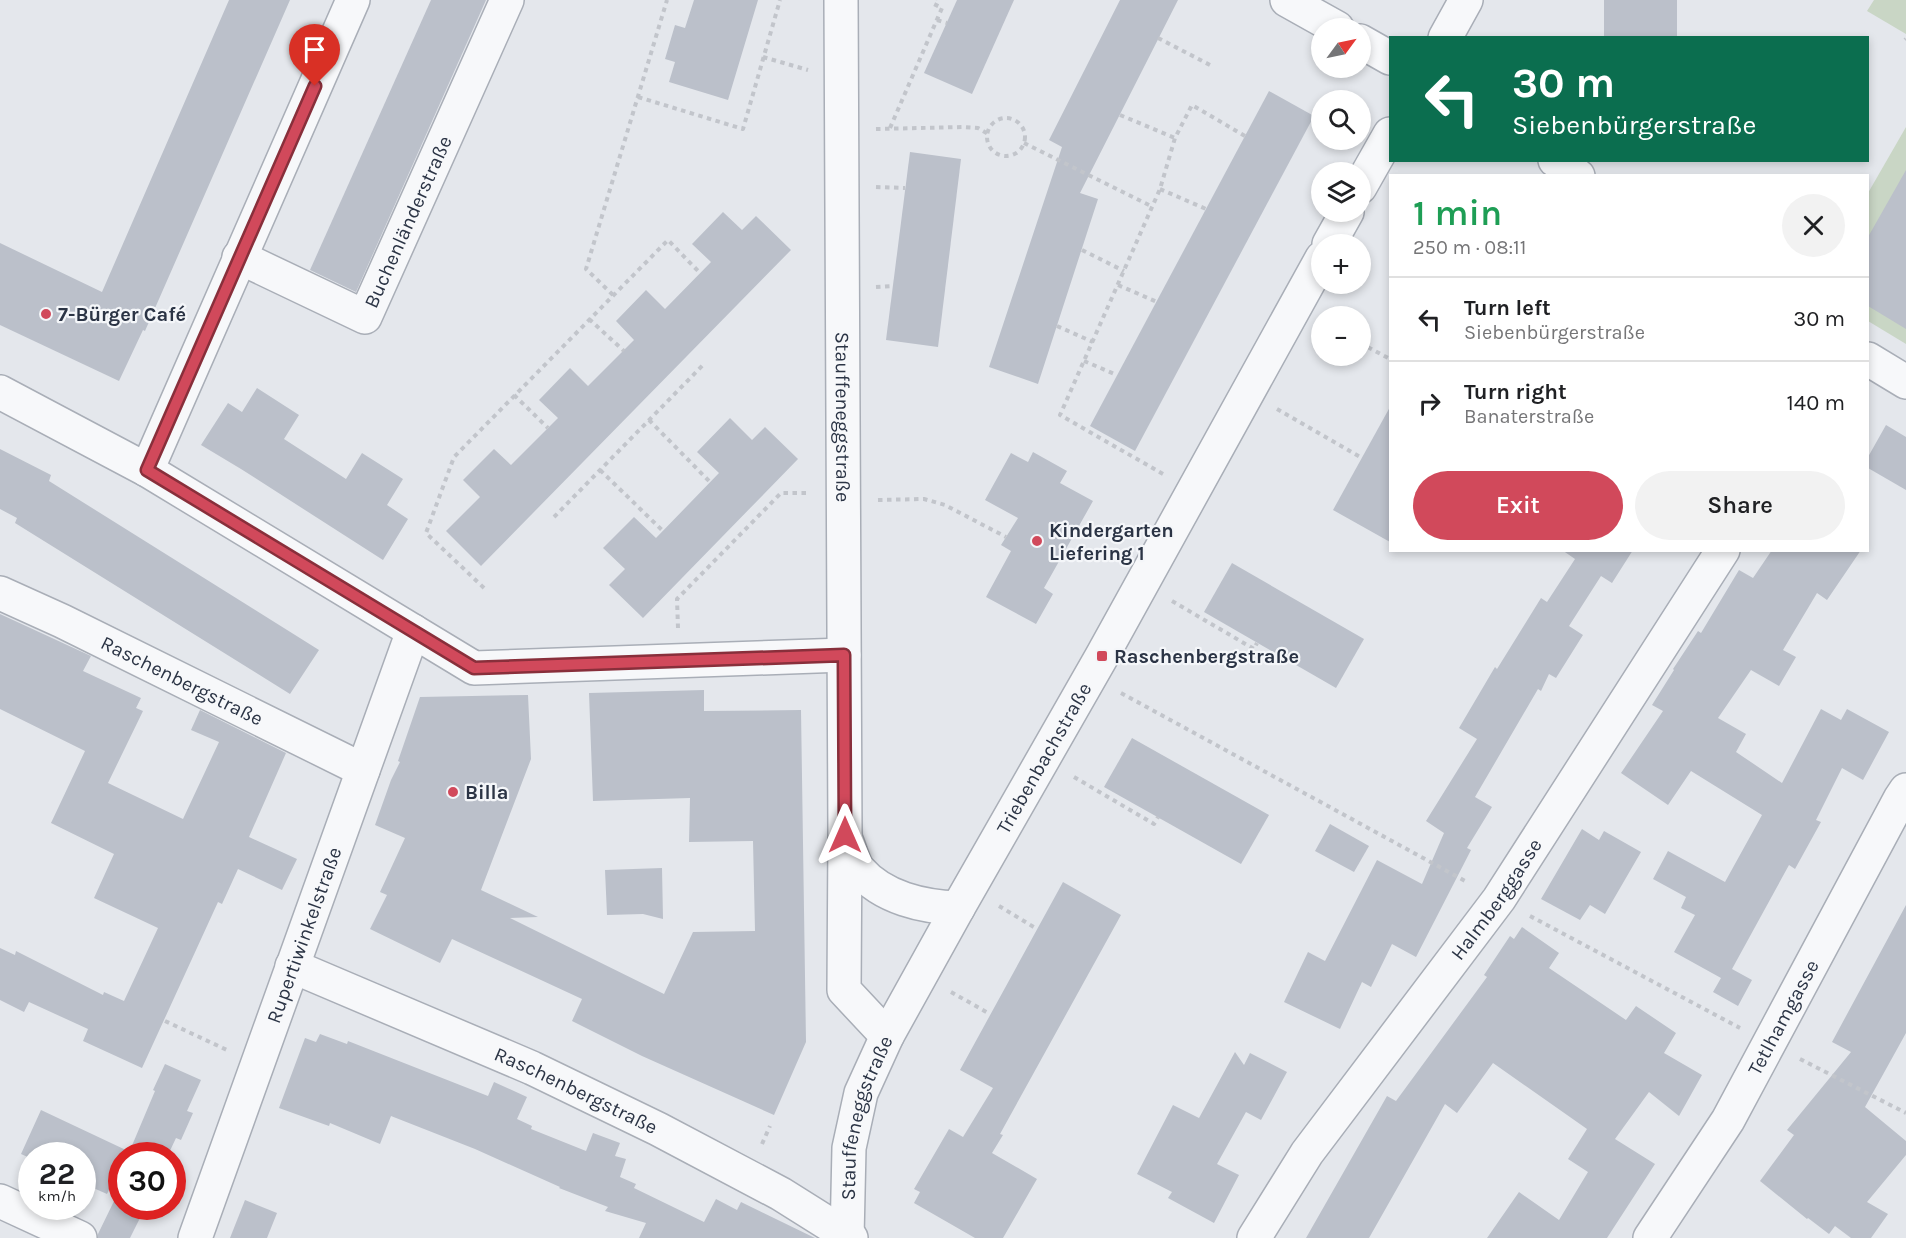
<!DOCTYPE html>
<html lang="en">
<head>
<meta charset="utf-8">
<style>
	:root { --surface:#fff; --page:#f2f2f2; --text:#202124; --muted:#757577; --line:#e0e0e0; --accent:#d1495b }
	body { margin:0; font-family:Karla,sans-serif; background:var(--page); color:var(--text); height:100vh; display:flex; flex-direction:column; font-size:22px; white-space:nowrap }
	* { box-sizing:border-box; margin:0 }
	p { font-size:20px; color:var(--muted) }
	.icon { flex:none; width:33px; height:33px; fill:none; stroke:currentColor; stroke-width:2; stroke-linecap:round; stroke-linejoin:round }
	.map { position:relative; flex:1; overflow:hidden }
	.drawer { position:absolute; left:1389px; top:174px; width:480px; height:378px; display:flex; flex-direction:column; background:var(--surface); border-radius:0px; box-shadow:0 3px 9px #0003 }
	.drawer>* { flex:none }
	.guide { position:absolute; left:1389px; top:36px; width:480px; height:126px; border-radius:0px; box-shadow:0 3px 9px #0003; background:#0b6e4f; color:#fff; overflow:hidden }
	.needle { width:39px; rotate:57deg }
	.fabs { position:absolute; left:1311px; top:18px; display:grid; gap:12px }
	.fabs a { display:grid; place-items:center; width:60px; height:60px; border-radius:50%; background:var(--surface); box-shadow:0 3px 9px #0003; font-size:30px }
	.speed { position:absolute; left:18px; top:1142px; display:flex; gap:12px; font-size:30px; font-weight:700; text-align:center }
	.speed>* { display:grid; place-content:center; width:78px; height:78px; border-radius:50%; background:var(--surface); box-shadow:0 3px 9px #0003; line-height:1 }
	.speed small { font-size:15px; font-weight:400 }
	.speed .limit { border:9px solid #d22; background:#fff; color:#111 }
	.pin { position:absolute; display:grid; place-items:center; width:51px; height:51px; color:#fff; margin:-62px -26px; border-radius:50% 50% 50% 0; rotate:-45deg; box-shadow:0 0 6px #0007 }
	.pin .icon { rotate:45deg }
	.me { position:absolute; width:66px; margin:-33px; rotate:0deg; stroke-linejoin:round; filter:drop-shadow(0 0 4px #0008) }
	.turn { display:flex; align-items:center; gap:21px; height:126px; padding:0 24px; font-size:27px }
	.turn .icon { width:78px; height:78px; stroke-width:2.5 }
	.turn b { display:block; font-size:42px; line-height:51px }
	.round { display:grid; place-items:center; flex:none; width:63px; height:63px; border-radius:32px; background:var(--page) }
	.summary { display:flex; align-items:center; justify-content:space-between; height:102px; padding:0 24px }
	h1 { font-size:36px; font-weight:600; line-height:45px; color:#1e9e55 }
	.action { display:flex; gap:12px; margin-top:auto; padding:12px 24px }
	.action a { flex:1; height:69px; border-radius:36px; background:var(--accent); color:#fff; font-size:24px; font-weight:600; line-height:69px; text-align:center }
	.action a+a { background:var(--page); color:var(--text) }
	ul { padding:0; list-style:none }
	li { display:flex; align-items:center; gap:18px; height:84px; padding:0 24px; border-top:2px solid var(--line) }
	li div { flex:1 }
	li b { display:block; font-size:22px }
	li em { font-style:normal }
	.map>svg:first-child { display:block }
	.green { fill:#c9d6c5 }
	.building { fill:#bbc0ca }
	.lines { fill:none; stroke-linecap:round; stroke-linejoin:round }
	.minor-casing { stroke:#a9aeb7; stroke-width:36 }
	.path { stroke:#c2c5cb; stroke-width:4; stroke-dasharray:4.5 4.5; stroke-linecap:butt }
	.minor { stroke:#f7f8fa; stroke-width:33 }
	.route-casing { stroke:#882f3b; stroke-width:15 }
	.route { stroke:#d1495b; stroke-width:10 }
	.poi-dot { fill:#d1495b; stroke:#f4f6f9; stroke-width:2 }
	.labels { text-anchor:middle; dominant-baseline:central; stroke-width:4.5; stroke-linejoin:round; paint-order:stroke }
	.street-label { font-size:20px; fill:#2b3445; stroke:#f4f6f9 }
	.poi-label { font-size:20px; font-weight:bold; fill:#2b3445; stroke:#f4f6f9; text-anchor:start }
</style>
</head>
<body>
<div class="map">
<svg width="1906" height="1238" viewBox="0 0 1906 1238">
	<rect width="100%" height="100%" fill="#e4e7ec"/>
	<!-- green -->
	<g class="green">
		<polygon points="1874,0 1906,0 1906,34 1867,11"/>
		<polygon points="1906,127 1906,344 1868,321 1868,193"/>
	</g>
	<!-- building -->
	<g class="building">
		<polygon points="229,0 290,0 145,331 143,330 119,381 0,325 0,243 102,292"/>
		<polygon points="431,0 486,0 356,292 310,270"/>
		<polygon points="694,0 758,0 728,100 669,82 675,62 665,59 675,25 685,28"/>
		<polygon points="957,0 1014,0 972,94 924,73"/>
		<polygon points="1120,0 1178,0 1080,193 1098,199 1038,384 989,367 1062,147 1049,140"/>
		<rect x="1604" y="0" width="73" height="38"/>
		<polygon points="1269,91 1314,116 1135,451 1090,426"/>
		<polygon points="910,152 961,159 938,347 886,340"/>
		<polygon points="1906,170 1906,329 1868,306 1868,237"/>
		<polygon points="723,212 742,230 756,216 791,250 481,566 446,531 480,497 463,480 494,449 511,465 558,418 539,400 570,368 588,386 634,340 616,321 646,290 665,309 711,262 692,244"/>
		<polygon points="257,388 299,415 284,439 346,479 362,453 403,479 387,505 408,519 383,560 241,469 201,445 228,403 242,412"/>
		<polygon points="1390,407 1390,542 1333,510"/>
		<polygon points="730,418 752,440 765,427 798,459 643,618 609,585 625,569 603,548 634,517 656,538 719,473 697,452"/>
		<polygon points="1886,425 1906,437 1906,490 1868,468 1868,457"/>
		<polygon points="0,449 51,475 49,481 319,650 290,694 15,523 17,518 0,509"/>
		<polygon points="1033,452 1067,471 1060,483 1093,501 1044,588 1053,594 1036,624 986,597 1011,551 1001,545 1018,518 985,500 1011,453 1028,462"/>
		<polygon points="1562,550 1633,550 1612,583 1601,576 1569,626 1583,635 1556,678 1549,674 1541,691 1538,689 1475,797 1492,807 1467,848 1471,850 1416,957 1392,944 1371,987 1362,982 1340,1029 1284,1002 1308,952 1325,961 1377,860 1422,884 1444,833 1426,821 1477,739 1459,728 1495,667 1497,669 1541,598 1547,602 1575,559"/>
		<polygon points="1772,550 1861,550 1827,600 1817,593 1783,650 1796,657 1779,686 1751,670 1718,718 1746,734 1736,752 1782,783 1821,709 1841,720 1847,709 1889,732 1863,780 1842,768 1816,820 1821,822 1795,869 1789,865 1732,969 1752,980 1738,1006 1713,992 1721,978 1674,952 1695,915 1681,908 1686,897 1653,879 1668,851 1725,882 1762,815 1691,771 1668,805 1621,773 1663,711 1652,705 1674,670 1673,669 1698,631 1701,633 1739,570 1753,578"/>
		<polygon points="1232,563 1364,639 1336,688 1204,612"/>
		<polygon points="0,614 91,656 83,671 141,698 136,708 143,711 108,783 183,819 219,742 191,730 200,710 286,753 249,837 297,859 282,890 238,869 222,904 218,902 142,1068 83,1041 88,1029 29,1002 24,1012 0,1000 0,948 15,955 16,951 103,995 104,992 124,1001 158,928 94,898 114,854 51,823 85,751 0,709"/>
		<polygon points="704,690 704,711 801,710 806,1042 774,1115 642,1056 572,1021 582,999 452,939 440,963 370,929 387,895 380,892 405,838 375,825 391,780 400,762 398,761 420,697 528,695 531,759 481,890 538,917 510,918 664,994 693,932 755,931 753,841 689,842 690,798 593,801 589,693"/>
		<polygon points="1132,738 1269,815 1241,864 1104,787"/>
		<polygon points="1330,824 1369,846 1354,872 1315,851"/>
		<polygon points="1582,829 1599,840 1604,831 1641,852 1605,914 1590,905 1580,920 1541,899"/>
		<polygon points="662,868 663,919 643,914 607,915 605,870"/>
		<polygon points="1063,882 1121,915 1000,1134 1003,1135 992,1153 1037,1179 1003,1238 975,1238 914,1203 920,1192 914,1189 949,1129 963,1137 993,1088 960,1070"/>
		<polygon points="1906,905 1906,1033 1865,1107 1906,1141 1906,1155 1867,1202 1888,1214 1871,1238 1851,1238 1835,1226 1829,1234 1808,1218 1807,1219 1760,1181 1794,1135 1787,1130 1851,1052 1832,1042"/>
		<polygon points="1522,927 1559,953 1549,968 1626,1020 1636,1006 1676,1033 1664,1053 1702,1075 1679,1116 1649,1092 1615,1139 1655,1164 1607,1238 1487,1238 1519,1192 1559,1220 1588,1172 1568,1159 1587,1129 1493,1063 1457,1113 1445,1104 1369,1238 1306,1238 1387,1096 1396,1101 1487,977 1484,975 1510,936 1514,939"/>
		<polygon points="320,1034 347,1044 348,1041 488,1096 494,1082 527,1097 517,1119 532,1126 531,1129 586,1151 593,1133 620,1143 615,1156 626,1159 620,1177 636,1184 634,1188 704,1222 716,1199 737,1210 741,1202 815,1238 639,1238 646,1223 605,1211 608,1207 559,1188 560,1187 475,1149 391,1116 380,1144 330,1123 329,1126 279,1108 305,1038 316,1042"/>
		<polygon points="1235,1052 1244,1065 1250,1053 1287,1072 1261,1120 1246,1112 1217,1164 1239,1175 1214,1223 1168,1198 1172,1192 1137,1174 1173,1105 1199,1118"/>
		<polygon points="165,1064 201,1080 187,1111 193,1113 181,1140 176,1138 168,1155 128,1155 155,1091 153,1090"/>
		<polygon points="41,1110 128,1151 126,1155 122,1155 122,1164 107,1194 82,1183 82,1155 32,1155 32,1159 21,1154"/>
		<polygon points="115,1199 122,1202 122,1206 131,1206 143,1212 130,1238 98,1238 98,1234"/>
		<polygon points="245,1200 277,1213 267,1238 230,1238"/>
	</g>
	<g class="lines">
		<!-- minor casing -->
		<g class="minor-casing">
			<g id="minor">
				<path id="s1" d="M841,0L845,835L844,990L887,1036"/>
				<polyline points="1287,0 1337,28"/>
				<polyline points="1445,38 1466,0"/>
				<polyline points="1360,41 1390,58"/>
				<polyline points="1555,160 1578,176"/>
				<polyline points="1360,187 1390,134"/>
				<polyline points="1329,244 1347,212"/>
				<path id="s2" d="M239,257L365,317L507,0"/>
				<polyline points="1868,359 1906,382"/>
				<polyline points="0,392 147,470 474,668 844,655"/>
				<polyline points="147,470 353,0"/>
				<path id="s3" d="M0,593L62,621L363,770"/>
				<path d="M846,840C850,849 853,863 859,870C883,898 923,907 958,908"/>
				<path id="s4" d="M292,966L532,1068L658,1129L781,1194L851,1238"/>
				<polyline points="0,1201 80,1238"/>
				<path id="s5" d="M195,1238L413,631"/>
				<path id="s6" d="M847,1238L849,1148L861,1093L887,1036L958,908L1102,656L1322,258"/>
				<path id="s7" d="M1254,1238L1307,1153L1499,899L1723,550"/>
				<path id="s8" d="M1650,1238L1728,1120L1900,799L1906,790"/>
			</g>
		</g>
		<!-- path -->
		<g class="path">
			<polyline points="937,20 947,23"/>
			<polyline points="1158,38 1212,66"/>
			<polyline points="1905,40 1906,39"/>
			<polyline points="763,57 808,70"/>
			<polyline points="638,97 743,129 780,0"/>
			<polyline points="1120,115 1175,138"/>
			<circle cx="1006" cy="137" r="19"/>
			<polyline points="890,128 942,8 934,4 936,0"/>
			<polyline points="876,129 964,127 978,128 988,134"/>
			<polyline points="1024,143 1153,207"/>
			<polyline points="876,187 905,188"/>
			<polyline points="1160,189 1206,209"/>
			<polyline points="1082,250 1124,271"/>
			<polyline points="1118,285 1157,302"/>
			<polyline points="876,287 893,286"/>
			<polyline points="613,295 586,269 667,0"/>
			<polyline points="589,319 624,351"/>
			<polyline points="1057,326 1093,342"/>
			<polyline points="1360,343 1390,359"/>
			<polyline points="1084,361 1117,375"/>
			<polyline points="514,395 548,428"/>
			<polyline points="1277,409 1362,458"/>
			<polyline points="649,420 710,482"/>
			<polyline points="600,470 663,531"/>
			<polyline points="1163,474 1060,415 1160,189 1175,138 1192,105 1245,136"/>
			<polyline points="878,500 924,499 945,505 1006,537"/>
			<polyline points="554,517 704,364"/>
			<polyline points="484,588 426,533 454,457 668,240 700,273"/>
			<polyline points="1172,601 1254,649 1257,643"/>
			<polyline points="678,628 677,599 781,493 810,493"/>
			<polyline points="1121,693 1467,882"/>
			<polyline points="1074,777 1154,824 1158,817"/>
			<polyline points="999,906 1037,929"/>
			<polyline points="1530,916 1740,1028"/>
			<polyline points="951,992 990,1014"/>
			<polyline points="165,1021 227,1050"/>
			<polyline points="1800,1059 1906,1113"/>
			<polyline points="762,1144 770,1126"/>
		</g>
		<!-- minor -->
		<use href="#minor" class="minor"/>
	</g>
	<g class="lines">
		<!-- route casing -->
		<g class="route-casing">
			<polyline id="route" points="315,86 147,470 474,668 844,655 845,835"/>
		</g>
		<!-- route -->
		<use href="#route" class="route"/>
	</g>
	<!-- markers -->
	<g class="poi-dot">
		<circle cx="46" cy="314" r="6"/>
		<circle cx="1037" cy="541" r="6"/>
		<rect x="1096" y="650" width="12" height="12" rx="3"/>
		<circle cx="453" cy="792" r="6"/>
	</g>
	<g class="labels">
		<!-- street labels -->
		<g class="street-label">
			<text stroke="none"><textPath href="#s2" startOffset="244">Buchenländerstraße</textPath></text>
			<text stroke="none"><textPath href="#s1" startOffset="417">Stauffeneggstraße</textPath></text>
			<text stroke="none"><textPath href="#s3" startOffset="202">Raschenbergstraße</textPath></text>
			<text stroke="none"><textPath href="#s6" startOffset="528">Triebenbachstraße</textPath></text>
			<text stroke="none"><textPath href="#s7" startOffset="417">Halmberggasse</textPath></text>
			<text stroke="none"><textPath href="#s5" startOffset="322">Rupertiwinkelstraße</textPath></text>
			<text stroke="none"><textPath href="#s8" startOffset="258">Tetlhamgasse</textPath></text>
			<text stroke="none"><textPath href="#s4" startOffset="310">Raschenbergstraße</textPath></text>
			<text stroke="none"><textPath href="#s6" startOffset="123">Stauffeneggstraße</textPath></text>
		</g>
		<!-- poi labels -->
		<g class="poi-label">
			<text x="58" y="314">7-Bürger Café</text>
			<text x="1049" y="530">Kindergarten<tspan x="1049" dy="23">Liefering 1</tspan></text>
			<text x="1114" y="656">Raschenbergstraße</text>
			<text x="465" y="792">Billa</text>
		</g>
	</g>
</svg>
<div class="fabs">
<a><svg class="needle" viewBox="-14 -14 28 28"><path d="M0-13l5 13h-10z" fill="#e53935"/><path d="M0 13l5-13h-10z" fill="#757577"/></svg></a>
<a><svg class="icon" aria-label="search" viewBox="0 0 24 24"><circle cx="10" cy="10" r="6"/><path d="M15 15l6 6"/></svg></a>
<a><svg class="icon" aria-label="layers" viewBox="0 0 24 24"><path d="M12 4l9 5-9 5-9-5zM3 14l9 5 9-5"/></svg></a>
<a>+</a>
<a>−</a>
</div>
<div class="speed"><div>22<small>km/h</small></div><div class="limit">30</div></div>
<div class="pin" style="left:315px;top:86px;background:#d93025"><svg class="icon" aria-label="arrive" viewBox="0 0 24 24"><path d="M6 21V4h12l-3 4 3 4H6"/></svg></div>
<svg class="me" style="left:845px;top:835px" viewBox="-20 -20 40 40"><path d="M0-17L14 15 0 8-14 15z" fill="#d1495b" stroke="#fff" stroke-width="4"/></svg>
<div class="guide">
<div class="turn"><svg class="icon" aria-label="left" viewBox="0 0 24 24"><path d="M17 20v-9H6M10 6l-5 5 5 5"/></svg><div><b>30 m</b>Siebenbürgerstraße</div></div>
</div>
<section class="drawer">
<div class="summary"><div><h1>1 min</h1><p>250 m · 08:11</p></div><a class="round"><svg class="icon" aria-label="close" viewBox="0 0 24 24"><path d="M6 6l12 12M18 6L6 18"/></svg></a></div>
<ul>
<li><svg class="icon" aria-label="left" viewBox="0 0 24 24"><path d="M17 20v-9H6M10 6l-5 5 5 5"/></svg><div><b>Turn left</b><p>Siebenbürgerstraße</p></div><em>30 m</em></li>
<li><svg class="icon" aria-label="right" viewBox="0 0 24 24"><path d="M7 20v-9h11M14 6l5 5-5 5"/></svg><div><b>Turn right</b><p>Banaterstraße</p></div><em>140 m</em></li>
</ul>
<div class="action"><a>Exit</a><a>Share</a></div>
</section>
</div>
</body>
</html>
